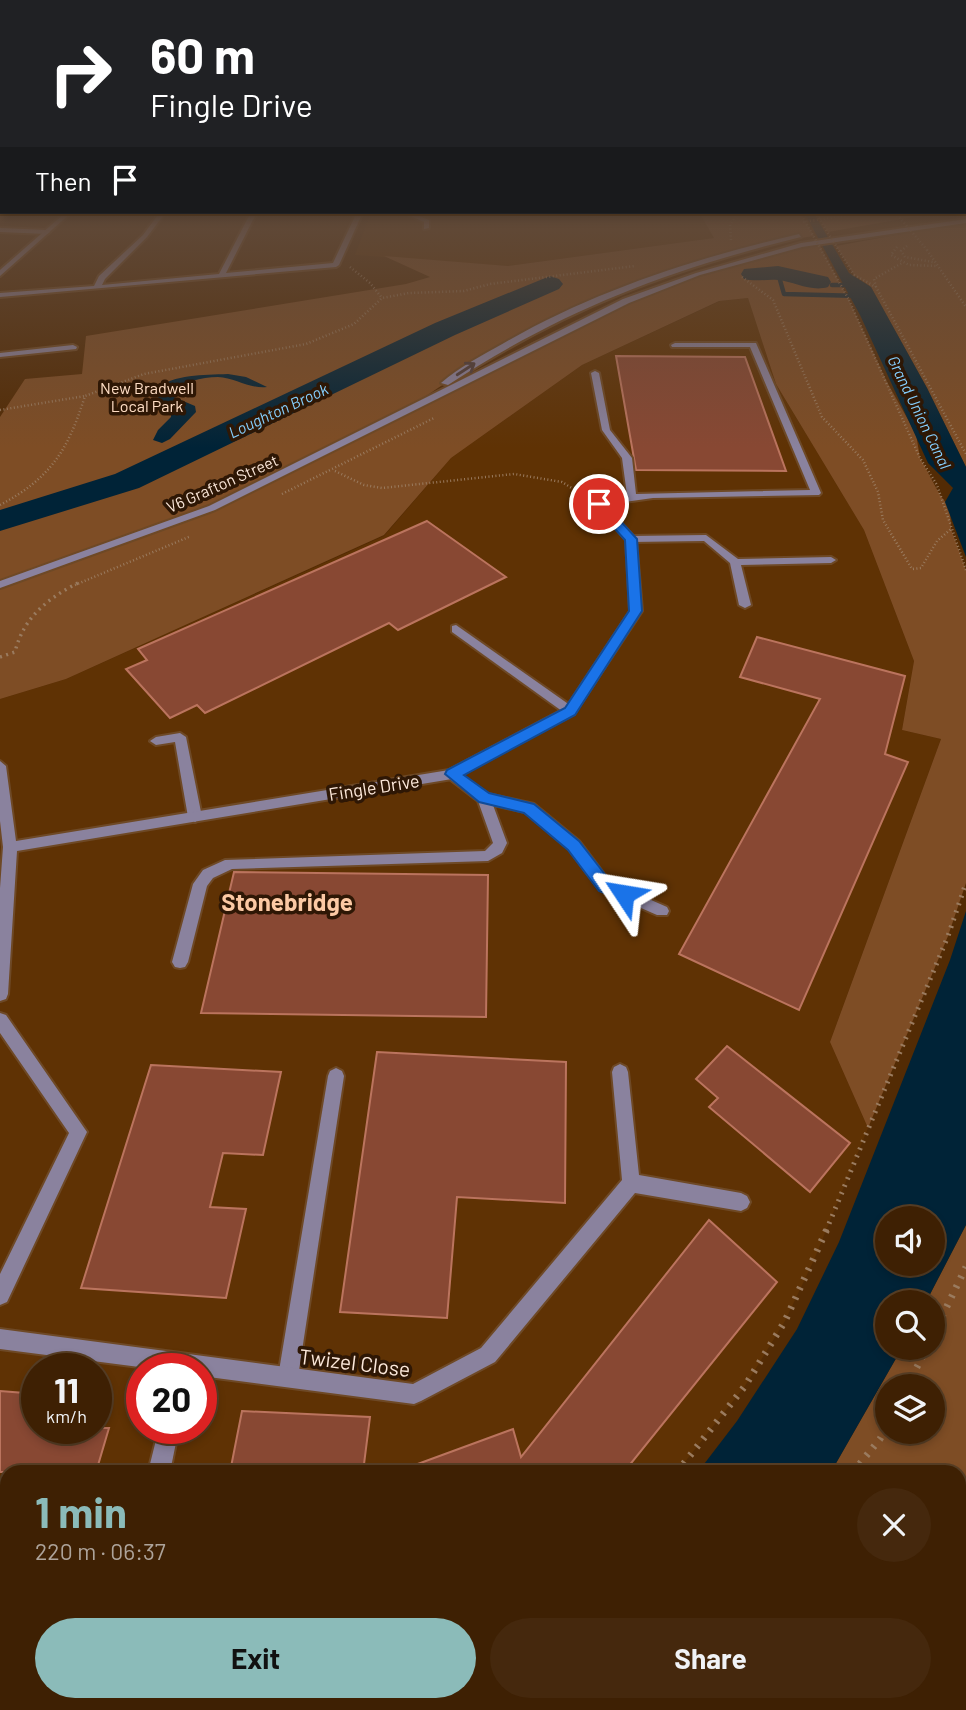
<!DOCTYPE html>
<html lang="en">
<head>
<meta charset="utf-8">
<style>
	:root { --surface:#3e2003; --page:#45280d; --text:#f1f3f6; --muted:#ada39a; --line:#573e25; --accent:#8bbbb9 }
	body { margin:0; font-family:Barlow,sans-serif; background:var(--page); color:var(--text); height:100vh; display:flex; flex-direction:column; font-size:26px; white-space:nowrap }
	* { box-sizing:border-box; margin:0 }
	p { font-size:23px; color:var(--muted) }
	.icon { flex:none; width:38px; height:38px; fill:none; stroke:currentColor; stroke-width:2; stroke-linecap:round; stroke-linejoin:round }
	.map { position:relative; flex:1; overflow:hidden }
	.details { position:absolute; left:0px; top:1465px; width:966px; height:247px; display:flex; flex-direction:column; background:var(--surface); border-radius:21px 21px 0 0; box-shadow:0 4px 10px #0003,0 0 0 2px var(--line) }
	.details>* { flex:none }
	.hud { position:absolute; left:0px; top:0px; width:966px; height:214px; box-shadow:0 4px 10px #0003,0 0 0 2px var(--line); background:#202124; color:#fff; overflow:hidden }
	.buttons { position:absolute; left:875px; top:1206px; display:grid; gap:14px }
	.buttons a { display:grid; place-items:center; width:70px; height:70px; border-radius:50%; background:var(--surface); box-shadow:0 4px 10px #0003,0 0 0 2px var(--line); font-size:35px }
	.speed { position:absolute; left:21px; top:1353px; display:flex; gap:14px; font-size:35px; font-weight:700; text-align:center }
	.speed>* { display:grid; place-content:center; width:91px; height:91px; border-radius:50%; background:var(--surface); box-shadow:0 4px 10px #0003,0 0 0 2px var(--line); line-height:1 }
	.speed small { font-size:18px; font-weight:400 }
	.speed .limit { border:10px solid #d22; background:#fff; color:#111 }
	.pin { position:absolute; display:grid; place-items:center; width:60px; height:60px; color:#fff; margin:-30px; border:4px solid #fff; border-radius:50%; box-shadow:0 2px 7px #0007 }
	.me { position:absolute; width:77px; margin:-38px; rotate:303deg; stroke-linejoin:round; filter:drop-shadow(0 0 5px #0008) }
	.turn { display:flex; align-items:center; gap:24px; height:147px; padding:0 35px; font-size:32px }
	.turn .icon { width:91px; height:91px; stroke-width:2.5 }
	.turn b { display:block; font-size:49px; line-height:60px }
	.then { display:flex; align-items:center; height:66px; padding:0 35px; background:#0003; gap:14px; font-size:26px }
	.round { display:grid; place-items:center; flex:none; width:74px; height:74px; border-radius:37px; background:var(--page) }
	.overview { display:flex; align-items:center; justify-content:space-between; height:119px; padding:0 35px }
	h1 { font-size:42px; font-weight:700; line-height:52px; color:var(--accent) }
	.primary-button { display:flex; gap:14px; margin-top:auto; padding:14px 35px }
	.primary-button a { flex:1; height:80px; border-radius:42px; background:var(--accent); color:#111; font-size:28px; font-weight:700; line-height:80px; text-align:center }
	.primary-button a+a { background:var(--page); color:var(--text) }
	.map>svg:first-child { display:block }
	.built { fill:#5f3204; fill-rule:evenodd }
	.green { fill:#7e4d25; fill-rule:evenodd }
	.water { fill:#002337; fill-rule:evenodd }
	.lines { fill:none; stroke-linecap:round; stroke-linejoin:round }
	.stream { stroke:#002337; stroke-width:4.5 }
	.river { fill:#002337; fill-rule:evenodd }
	.building { fill:#884833; stroke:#bb745e; stroke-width:2 }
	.service-casing { stroke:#6e4926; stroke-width:4 }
	.minor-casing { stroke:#6e4926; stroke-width:4 }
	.tertiary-casing { stroke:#6e4926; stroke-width:4 }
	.path-far3 { stroke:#9a7b5f; stroke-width:2.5; stroke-dasharray:1 2.5; stroke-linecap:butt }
	.path-far2 { stroke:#9a7b5f; stroke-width:3.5; stroke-dasharray:2 4.5; stroke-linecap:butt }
	.path-far1 { stroke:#9a7b5f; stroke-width:5; stroke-dasharray:2 6; stroke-linecap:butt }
	.path { stroke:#9a7b5f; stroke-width:7; stroke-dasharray:2.5 8; stroke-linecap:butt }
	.service { fill:#8a829e; fill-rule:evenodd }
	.minor { fill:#8a829e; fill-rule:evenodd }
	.tertiary { fill:#8a829e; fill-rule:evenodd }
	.path-bridge { stroke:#9a7b5f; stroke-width:2.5; stroke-dasharray:1 2.5; stroke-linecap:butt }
	.oneway { stroke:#4e3c3b }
	.route { fill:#1a73e8; stroke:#114b97; stroke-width:2 }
	.labels { text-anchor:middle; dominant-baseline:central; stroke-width:7; stroke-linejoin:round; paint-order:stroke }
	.far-park-label { font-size:16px; fill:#feddc4; stroke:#2e1705 }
	.far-water-label { font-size:16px; font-style:italic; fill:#85cffe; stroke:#2e1705 }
	.far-street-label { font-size:16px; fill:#fce8da; stroke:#2e1705 }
	.street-label { font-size:18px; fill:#fce8da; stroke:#2e1705 }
	.near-street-label { font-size:21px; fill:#fce8da; stroke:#2e1705 }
	.district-label { font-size:24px; font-weight:bold; fill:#fcc9a4; stroke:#2e1705 }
</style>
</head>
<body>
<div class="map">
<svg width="966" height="1710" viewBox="0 0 966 1710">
	<rect width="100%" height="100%" fill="#532b04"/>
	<!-- built -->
	<g class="built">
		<polygon points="371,212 699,212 714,238 508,266 355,255"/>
		<path d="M748,298L776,384L864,530L914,661L902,730L941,739L830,1042L868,1128L814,1260L785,1321L745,1386L677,1472H7V1704L428,1705L420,1710H0V699L66,679L384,536L451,458L582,365L720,301ZM37,1368H96V1428H37ZM142,1368H201V1428H142Z"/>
	</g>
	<!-- green -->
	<g class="green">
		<polygon points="964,209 966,212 913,217 828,232 815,212 964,212"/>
		<path d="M699,212H800L814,236C674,257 532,322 416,403L533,342L626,301L698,274L820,241L821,248L849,300L887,382L916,434L920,458L940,495L950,508L951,529L966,570V883L948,936L868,1128L830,1042L941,739L902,730L914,661L864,530L776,384L748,298L719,301L582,365L451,458L384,535L66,679L0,699V417L25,379L82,374L86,336L406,284L430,277L384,256L508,266L714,238Z"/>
		<polygon points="966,221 966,467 927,388 871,287 854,275 836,246 906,233 903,228"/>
		<path d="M966,1225V1710H660L665,1704H959V1472H831L902,1348H933V1302H926ZM887,1386H933V1432H887Z"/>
	</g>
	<!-- water -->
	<g class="water">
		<polygon points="804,212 813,212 849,273 871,287 927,388 966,467 966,557 945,502 953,488 928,463 860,315"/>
		<path d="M228,374L246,377L267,387C250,389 235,378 218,377C201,377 183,383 169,390V395L195,406L196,412L170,439L162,443L153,440L158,430L171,417V409L159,399L154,389C176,374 202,375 228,374Z"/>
		<path d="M966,911V1225L926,1302H887V1348H902L831,1472H698L737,1421L797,1329L839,1242L950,960ZM933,1218V1264H887V1218Z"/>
		<polygon points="460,1705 460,1704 665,1705 660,1710 453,1710"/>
	</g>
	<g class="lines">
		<!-- stream -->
		<g class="stream">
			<polyline points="778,273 784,294 861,296"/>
			<polyline points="832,285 852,285"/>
		</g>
		<!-- river -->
		<g class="river">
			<path d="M778,266L828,277L831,282L828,287C811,292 795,282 778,280C766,279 756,282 744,279L741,274L744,269Z"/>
			<polygon points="550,276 559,279 563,284 559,289 455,335 139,488 0,531 0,510 115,474 435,323"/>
		</g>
	</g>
	<!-- building -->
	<g class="building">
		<polygon points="616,356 745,357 786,471 636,470"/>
		<polygon points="427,521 506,577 398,630 389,623 205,713 197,705 170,718 126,669 147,660 138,649"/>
		<polygon points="757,637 905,676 885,754 908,762 799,1010 679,954 820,699 740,677"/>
		<polygon points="234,872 488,875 486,1017 201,1013"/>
		<polygon points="727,1046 850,1143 810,1192 709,1107 718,1098 696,1079"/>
		<polygon points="377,1052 566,1062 565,1203 457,1197 447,1318 340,1312"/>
		<polygon points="151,1065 281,1072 263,1155 223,1153 210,1207 246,1209 226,1298 81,1288"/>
		<polygon points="709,1220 777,1282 624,1472 404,1472 404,1469 513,1429 521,1457"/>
		<polygon points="0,1391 37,1394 37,1428 109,1428 96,1472 0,1472"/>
		<polygon points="242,1411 370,1417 363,1472 230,1472"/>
	</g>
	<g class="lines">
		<!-- service casing -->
		<g class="service-casing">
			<g id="service">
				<polygon points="402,212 410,212 429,220 429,228 424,229 424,222"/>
				<polygon points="0,228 47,230 50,232 47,234 0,232"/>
				<polygon points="675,343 756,343 821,493 819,495 653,498 596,506 596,502 627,495 622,458 602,430 591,373 595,371 599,373 610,430 632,458 636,494 810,490 750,347 672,347 671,345"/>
				<polygon points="706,535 738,559 831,557 836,560 831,563 741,565 751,605 745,608 739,605 730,563 704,541 631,542 626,539 631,536"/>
				<polygon points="456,625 574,708 576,711 574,714 566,714 452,632 452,626"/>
				<polygon points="180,733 186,737 202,817 195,822 188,817 175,742 156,745 150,741 156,737"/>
				<polygon points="452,769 488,794 534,804 579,841 610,882 667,907 669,911 667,915 657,915 600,890 569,849 525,812 493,805 507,843 502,853 488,861 232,869 213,878 207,886 188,962 185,967 180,968 175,967 172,962 193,884 203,870 225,860 485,851 493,843 478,801 447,777 445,774"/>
				<polygon points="336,1068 342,1071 344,1076 298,1377 295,1384 288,1387 281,1384 278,1377 328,1076 330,1071"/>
				<polygon points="159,1428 179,1428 170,1472 148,1472"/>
			</g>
		</g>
		<!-- minor casing -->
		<g class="minor-casing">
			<g id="minor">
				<polygon points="66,212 72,212 0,276 0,270"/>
				<polygon points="160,212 166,212 147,237 105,279 102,285 219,274 251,212 257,212 226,273 333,263 357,212 363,212 339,265 336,267 0,297 0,293 94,286 99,276 143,235"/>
				<polygon points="73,345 77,347 76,349 0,357 0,353"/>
				<polygon points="599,501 602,502 636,539 642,611 574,714 452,779 17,851 8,994 6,999 0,1001 0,888 3,847 0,821 0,761 6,766 16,841 449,770 566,708 630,611 626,540 596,506 596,502"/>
				<polygon points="0,1013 6,1015 87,1132 7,1302 0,1305 0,1274 69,1133 0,1033"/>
				<polygon points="620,1064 626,1067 628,1072 639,1175 741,1193 747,1196 750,1202 747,1208 741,1211 635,1193 495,1362 421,1401 414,1404 201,1376 201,1368 147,1368 0,1349 0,1329 413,1384 481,1348 622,1180 612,1072 614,1067"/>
			</g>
		</g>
		<!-- tertiary casing -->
		<g class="tertiary-casing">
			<g id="tertiary">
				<polygon points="966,219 966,223 802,247 700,275 629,303 215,510 0,588 0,581 209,506 623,299 696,273 801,243"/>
				<path d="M799,234L801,237C668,270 564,309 448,385L441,383C459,367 483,355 504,343C596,290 696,258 799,234Z"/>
			</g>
		</g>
		<!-- path-far3 -->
		<g class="path-far3">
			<polyline points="803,222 868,212"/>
			<polyline points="731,240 730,225 738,212"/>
			<polyline points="907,246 901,251 905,257 933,262"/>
			<polyline points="897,247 891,255 909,265 937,266"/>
			<polyline points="927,250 966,307"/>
			<polyline points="350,267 370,283 382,298"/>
			<polyline points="854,275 876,287 966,454"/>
			<polyline points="742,277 773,300 822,417 863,460 878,492 883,520 912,569 921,568 937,541 951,529"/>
			<polyline points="876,287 874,279 902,263"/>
			<polyline points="849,300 920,458 937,485 966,570"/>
			<polyline points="0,410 85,396"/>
			<polyline points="335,471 364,485 382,488 514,474 562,482 586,497"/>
			<polyline points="282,494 434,418"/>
			<path d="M0,505C51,478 68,450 85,396L144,374L306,344L354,324L382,298L409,293L464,291L490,284L635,266"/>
			<polyline points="75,585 191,536"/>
		</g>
		<!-- path-far2 -->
		<path class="path-far2" d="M0,657L15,652C23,618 48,598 78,583"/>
		<!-- path-far1 -->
		<polyline class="path-far1" points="826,1231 948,936 966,883"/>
		<!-- path -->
		<g class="path">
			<polyline points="933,1335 966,1267"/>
			<polyline points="907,1386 927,1348"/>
			<polyline points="677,1472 745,1386 785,1321 827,1229"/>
			<polyline points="853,1472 880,1439 887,1425"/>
			<polyline points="959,1521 966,1509"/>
			<polyline points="420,1710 428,1704"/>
			<polyline points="659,1710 663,1704"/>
			<polyline points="816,1710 822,1704"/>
		</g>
		<!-- service -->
		<use href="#service" class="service"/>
		<!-- minor -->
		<use href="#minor" class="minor"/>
		<!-- tertiary -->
		<use href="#tertiary" class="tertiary"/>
		<!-- path-bridge -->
		<g class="path-bridge">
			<polyline points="800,212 849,300"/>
			<polyline points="815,212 854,275"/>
			<polyline points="895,212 927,250"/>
		</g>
	</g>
	<!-- one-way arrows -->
	<defs><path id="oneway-shaft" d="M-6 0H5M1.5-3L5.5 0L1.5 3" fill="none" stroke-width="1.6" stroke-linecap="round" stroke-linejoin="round" transform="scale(1.75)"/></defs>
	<use class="oneway" href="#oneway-shaft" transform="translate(466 369) rotate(-33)"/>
	<!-- sky -->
	<linearGradient id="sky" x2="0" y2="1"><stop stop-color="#2e1802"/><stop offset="0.47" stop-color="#604a3a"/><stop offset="1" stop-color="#604a3a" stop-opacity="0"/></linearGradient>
	<rect width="966" height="448" fill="url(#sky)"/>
	<!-- route -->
	<polygon class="route" points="595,502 603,502 637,539 642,611 575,715 464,775 489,793 534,804 579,841 611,882 630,890 632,894 630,899 624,901 599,891 568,850 524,813 479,802 445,774 447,770 565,708 629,611 625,540 595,507"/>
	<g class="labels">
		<!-- far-park labels -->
		<g class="far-park-label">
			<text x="147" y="387">New Bradwell<tspan x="147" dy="18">Local Park</tspan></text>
		</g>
		<!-- far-water labels -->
		<g class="far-water-label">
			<text transform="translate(278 410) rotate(-25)">Loughton Brook</text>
			<text transform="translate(920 412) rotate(64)">Grand Union Canal</text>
		</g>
		<!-- far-street labels -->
		<g class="far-street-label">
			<text transform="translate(222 483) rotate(-24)">V6 Grafton Street</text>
		</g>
		<!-- street labels -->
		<g class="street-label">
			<text transform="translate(374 787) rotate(-9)">Fingle Drive</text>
		</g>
		<!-- near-street labels -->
		<g class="near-street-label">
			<text transform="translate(355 1362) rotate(7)">Twizel Close</text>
		</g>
		<!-- district labels -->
		<g class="district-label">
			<text x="287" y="901">Stonebridge</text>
		</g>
	</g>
</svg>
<div class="buttons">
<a><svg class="icon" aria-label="sound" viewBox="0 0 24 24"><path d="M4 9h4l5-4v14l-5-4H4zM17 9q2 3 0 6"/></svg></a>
<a><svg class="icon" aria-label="search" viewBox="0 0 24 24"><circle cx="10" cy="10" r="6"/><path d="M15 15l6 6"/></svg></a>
<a><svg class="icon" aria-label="layers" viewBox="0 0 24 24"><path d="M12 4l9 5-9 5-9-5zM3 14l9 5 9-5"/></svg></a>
</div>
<div class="speed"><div>11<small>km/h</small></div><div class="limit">20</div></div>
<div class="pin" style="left:599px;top:504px;background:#d93025"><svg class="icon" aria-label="arrive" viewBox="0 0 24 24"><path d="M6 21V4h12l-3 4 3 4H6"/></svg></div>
<svg class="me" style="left:624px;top:894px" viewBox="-20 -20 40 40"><path d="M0-17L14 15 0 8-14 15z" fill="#1a73e8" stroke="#fff" stroke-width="4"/></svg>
<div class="hud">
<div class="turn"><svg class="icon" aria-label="right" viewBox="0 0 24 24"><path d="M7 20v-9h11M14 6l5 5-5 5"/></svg><div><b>60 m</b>Fingle Drive</div></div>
<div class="then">Then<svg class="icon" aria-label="arrive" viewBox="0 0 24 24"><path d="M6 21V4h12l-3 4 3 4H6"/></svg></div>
</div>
<section class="details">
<div class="overview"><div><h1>1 min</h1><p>220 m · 06:37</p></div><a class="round"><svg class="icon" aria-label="close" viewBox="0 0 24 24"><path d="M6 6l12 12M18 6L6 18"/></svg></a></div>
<div class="primary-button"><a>Exit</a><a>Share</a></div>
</section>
</div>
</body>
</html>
